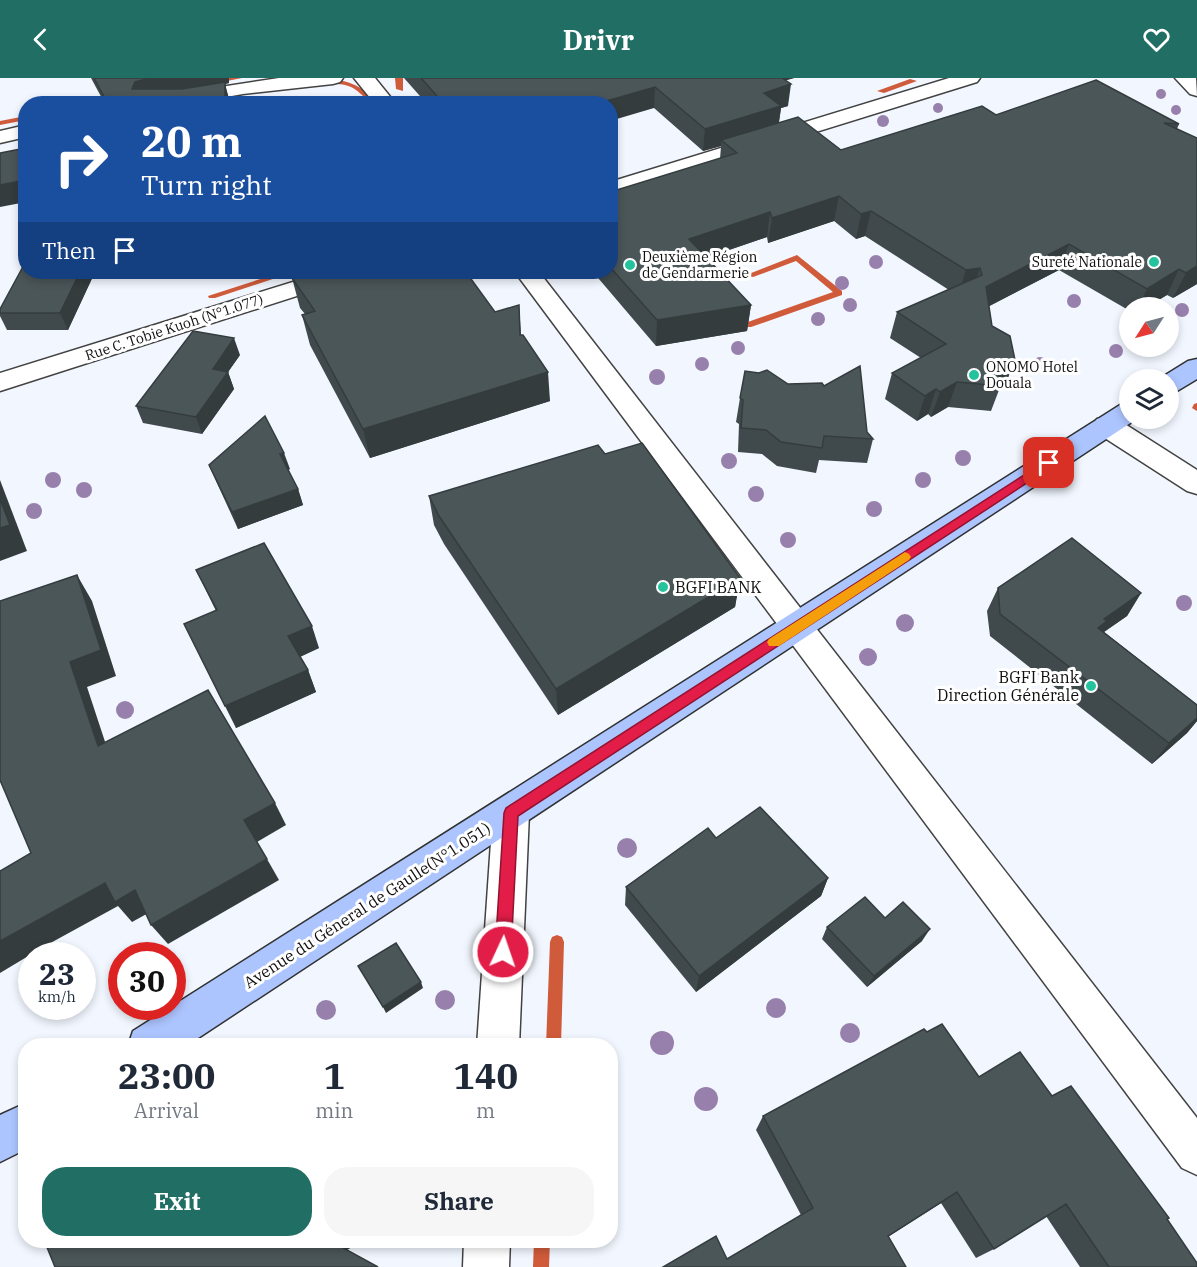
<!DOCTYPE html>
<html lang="en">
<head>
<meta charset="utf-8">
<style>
	:root { --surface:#fff; --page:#f6f6f7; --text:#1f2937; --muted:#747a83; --accent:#216e65 }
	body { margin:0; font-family:"IBM Plex Serif",serif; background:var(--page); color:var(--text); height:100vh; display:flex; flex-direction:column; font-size:22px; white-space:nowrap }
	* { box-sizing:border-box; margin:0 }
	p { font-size:20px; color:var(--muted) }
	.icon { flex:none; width:33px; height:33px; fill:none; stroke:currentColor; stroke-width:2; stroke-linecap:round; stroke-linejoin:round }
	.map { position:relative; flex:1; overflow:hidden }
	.drawer { position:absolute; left:18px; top:960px; width:600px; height:210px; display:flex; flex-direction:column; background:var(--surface); border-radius:24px; box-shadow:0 3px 9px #0003 }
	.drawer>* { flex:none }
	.top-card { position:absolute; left:18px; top:18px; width:600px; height:183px; border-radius:24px; box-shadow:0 3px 9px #0003; background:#1a4fa0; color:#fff; overflow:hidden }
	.needle { width:39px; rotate:234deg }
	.tools { position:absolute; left:1119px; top:219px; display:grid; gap:12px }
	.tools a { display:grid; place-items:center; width:60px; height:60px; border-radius:50%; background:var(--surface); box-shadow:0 3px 9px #0003; font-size:30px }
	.speed { position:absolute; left:18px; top:864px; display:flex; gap:12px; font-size:30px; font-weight:700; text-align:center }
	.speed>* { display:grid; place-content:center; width:78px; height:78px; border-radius:50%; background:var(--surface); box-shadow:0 3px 9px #0003; line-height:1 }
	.speed small { font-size:15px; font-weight:400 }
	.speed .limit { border:9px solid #d22; background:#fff; color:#111 }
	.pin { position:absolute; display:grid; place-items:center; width:51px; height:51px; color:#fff; margin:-26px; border-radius:12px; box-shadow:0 3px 9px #0006 }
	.me { position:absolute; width:66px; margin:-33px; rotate:3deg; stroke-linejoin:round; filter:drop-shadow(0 0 4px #0008) }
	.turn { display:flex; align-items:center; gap:21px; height:126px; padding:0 24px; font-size:27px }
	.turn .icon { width:78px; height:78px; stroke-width:2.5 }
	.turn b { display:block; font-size:42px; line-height:51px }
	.then { display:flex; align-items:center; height:57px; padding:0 24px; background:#0003; gap:12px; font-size:22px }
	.eta { display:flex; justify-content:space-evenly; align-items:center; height:102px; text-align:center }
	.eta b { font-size:36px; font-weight:800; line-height:42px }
	.cta { display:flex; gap:12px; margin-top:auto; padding:12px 24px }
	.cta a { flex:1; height:69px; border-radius:24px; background:var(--accent); color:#fff; font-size:24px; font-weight:800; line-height:69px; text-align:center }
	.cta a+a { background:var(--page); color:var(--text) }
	header { display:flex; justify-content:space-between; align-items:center; height:78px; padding:0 24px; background:var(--accent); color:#fff; font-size:27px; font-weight:800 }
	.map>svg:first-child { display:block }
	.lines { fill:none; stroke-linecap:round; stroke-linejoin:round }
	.stream { fill:#d05b3b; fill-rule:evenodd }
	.minor-casing { stroke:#424242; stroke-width:3 }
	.tertiary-casing { stroke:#424242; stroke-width:3 }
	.secondary-casing { stroke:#313131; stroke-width:3 }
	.minor { fill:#fff; fill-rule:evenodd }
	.tertiary { fill:#fff; fill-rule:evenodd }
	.secondary { fill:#adc5ff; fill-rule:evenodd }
	.tree { fill:#9780ac }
	.wall { fill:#404a4c }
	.shaded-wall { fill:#343c3e }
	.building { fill:#4b5658; stroke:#343c3e; stroke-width:1.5 }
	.route { fill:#e11d48; stroke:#92132f; stroke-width:1.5 }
	.slow { fill:#f59e0b }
	.poi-dot { fill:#24c39e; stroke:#fff; stroke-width:2 }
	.labels { text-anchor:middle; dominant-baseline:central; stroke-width:6; stroke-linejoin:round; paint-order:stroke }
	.far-poi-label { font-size:14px; fill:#0f0f0f; stroke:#fff; text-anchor:start }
	.far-street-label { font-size:14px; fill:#0f0f0f; stroke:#fff }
	.poi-label { font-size:16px; fill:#0f0f0f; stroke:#fff; text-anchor:start }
	.street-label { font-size:16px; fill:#0f0f0f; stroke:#fff }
</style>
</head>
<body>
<header><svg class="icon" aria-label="back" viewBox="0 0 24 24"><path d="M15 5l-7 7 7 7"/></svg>Drivr<svg class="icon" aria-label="heart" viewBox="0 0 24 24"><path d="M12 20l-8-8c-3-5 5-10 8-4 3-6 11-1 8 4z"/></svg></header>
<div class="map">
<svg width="1197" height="1189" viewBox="0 0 1197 1189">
	<rect width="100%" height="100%" fill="#f2f7ff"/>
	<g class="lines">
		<!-- stream -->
		<g class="stream">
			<polygon points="224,0 242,0 212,6 208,4"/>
			<polygon points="395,0 403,0 403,13 396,11"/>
			<path d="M322,1C346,0 364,8 379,26C367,26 362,14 351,9C342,5 332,6 322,5Z"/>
			<polygon points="910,1 917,3 884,15 877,13"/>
			<polygon points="26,38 26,42 0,47 0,43"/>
			<polygon points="797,177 842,213 842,217 751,249 745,249 745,245 833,214 796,183 753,199 746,197"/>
			<polygon points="282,194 294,194 215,220 209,220 208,218"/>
			<polygon points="1197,325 1197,333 1192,330 1194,326"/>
			<polygon points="557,857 562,859 564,864 561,968 546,968 550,864 552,859"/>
			<polygon points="534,1162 550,1162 549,1189 533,1189"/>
		</g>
		<!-- minor casing -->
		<g class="minor-casing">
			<g id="minor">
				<polygon points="354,0 375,0 396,26 375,26"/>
				<polygon points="949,0 980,0 977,4 610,118 610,104"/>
				<polygon points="1175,0 1196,0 1197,18 1190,16"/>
				<polygon points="325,194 360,194 356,199 0,313 0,295"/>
				<polygon points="515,194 539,194 1197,1040 1197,1097 1182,1090"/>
				<polygon points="1107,339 1117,341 1197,392 1197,416 1187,413 1097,355 1093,348 1097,341"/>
				<polygon points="511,719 524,724 529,735 519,968 477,968 493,735 498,724"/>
				<polygon points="464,1162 510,1162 509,1189 463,1189"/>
			</g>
		</g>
		<!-- tertiary casing -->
		<g class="tertiary-casing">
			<g id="tertiary">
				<polygon points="279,0 343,0 340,4 333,6 243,16 187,26 139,26 142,22 149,20"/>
				<polygon points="26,47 26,59 0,65 0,53"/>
			</g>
		</g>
		<!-- secondary casing -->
		<g class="secondary-casing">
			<g id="secondary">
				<polygon points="1197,281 1197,301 1177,313 1168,316 1168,302 1159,301 1188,283"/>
				<polygon points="1130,324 1130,340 1138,340 186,968 128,968 133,953 1120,327"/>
				<polygon points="26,1025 26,1071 0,1084 0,1037"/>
			</g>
		</g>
		<!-- minor -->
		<use href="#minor" class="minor"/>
		<!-- tertiary -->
		<use href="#tertiary" class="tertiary"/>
		<!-- secondary -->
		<use href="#secondary" class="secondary"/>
	</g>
	<!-- trees -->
	<g class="tree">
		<circle cx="1161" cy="16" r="5"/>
		<circle cx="938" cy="30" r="5"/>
		<circle cx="1176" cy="32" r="5"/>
		<circle cx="883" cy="43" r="6"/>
		<circle cx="876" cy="184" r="7"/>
		<circle cx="842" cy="205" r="7"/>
		<circle cx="1074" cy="223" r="7"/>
		<circle cx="850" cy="227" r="7"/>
		<circle cx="1182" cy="232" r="7"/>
		<circle cx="818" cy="241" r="7"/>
		<circle cx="738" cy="270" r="7"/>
		<circle cx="1116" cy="273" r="7"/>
		<circle cx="702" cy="286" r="7"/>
		<circle cx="1040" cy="286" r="7"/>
		<circle cx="657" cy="299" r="8"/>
		<circle cx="963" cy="380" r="8"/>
		<circle cx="729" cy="383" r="8"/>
		<circle cx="53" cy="402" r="8"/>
		<circle cx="923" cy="402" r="8"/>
		<circle cx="84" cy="412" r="8"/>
		<circle cx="756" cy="416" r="8"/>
		<circle cx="874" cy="431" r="8"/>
		<circle cx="34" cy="433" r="8"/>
		<circle cx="788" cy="462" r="8"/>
		<circle cx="1184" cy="525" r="8"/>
		<circle cx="905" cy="545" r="9"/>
		<circle cx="868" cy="579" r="9"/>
		<circle cx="125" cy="632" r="9"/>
		<circle cx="627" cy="770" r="10"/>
		<circle cx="445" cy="922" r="10"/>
		<circle cx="776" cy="930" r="10"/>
		<circle cx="326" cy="932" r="10"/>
		<circle cx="850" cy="955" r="10"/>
		<circle cx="662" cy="965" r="12"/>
		<circle cx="706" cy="1021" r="12"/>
	</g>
	<!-- wall -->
	<g class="wall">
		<polygon points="91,0 229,0 229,5 225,6 229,22 244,26 105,26"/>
		<polygon points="404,0 794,0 786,2 788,28 781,30 779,44 841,72 996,37 1179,46 1177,51 1197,60 1197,206 1173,220 1167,217 1145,230 1130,230 1130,233 1059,192 989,228 992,248 1015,282 1005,307 999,312 991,333 948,329 931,339 928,336 917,343 885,321 892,295 921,280 890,260 897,234 949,212 865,158 856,161 834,143 768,165 767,159 706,180 751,227 747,253 656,268 593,194 584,196 582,194 610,194 610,114 720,81 721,68 703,73 654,30 610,26 427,26"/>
		<polygon points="95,194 68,252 7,252 0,238 0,231"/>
		<polygon points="292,200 495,234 521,257 550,323 370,380 310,267 302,237 305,236 300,230"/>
		<polygon points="240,277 228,294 234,311 202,356 143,345 136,328"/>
		<polygon points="788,306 867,354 873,361 867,385 819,382 816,395 777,388 762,376 738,374 739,346 736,344 740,320"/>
		<polygon points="605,376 740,500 735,529 558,637 444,466 434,447 429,418"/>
		<polygon points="209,387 290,391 288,392 298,411 303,427 238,451 216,403"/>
		<polygon points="196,492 319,570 300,579 308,592 316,614 236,650 216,533"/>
		<polygon points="998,510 1141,515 1127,538 1104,554 1197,627 1197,643 1187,655 1152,686 990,558 987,533"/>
		<polygon points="828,800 821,818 696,914 625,827 626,809"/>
		<polygon points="885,840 922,863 867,909 822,861 827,849"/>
		<polygon points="927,954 979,999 1052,1018 1167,1141 1197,1189 1080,1189 1046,1138 994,1171 976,1180 941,1125 727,1181 801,1137 756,1052 763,1038"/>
	</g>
	<!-- shaded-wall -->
	<g class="shaded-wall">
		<polygon points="150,0 229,0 229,5 225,6 229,21 230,26 132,11 135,4"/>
		<polygon points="764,0 794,0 763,9"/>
		<polygon points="791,6 788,28 781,30 778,50 721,62 721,68 703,73 705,51 764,15"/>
		<polygon points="655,9 654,30 610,43 610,26 596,26"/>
		<polygon points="26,102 26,124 0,129 0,107"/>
		<polygon points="839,118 834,143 768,165 772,140"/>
		<polygon points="871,133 865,158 856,161 861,136"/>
		<polygon points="770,134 767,159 687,186 689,161"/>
		<polygon points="1069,166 1059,192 978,234 986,209"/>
		<polygon points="1197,188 1197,206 1173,220 1186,195"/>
		<polygon points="980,190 972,215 958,218 966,192"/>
		<polygon points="1179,191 1167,217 1145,230 1138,230 1147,211"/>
		<polygon points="80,194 95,194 68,252 60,235"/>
		<polygon points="584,194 593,194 584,196"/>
		<polygon points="519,227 521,257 520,257"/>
		<polygon points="751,227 747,253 656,268 657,242"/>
		<polygon points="234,260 240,277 228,294 234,311 202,356 196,339 213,291"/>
		<polygon points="1015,282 1005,307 999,312 1000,308 998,294"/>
		<polygon points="548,294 550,323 370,380 363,351"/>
		<polygon points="957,304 948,329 931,339 940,314"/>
		<polygon points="936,311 928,336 917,343 925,318"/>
		<polygon points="284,375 290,391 285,393 280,376"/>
		<polygon points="0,402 27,473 0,483"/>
		<polygon points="298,411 303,427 238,451 232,434"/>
		<polygon points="77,497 92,523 116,598 87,609 114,691 98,668 70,584"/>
		<polygon points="740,500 735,529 558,637 556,611"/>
		<polygon points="1141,515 1127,538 1098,558 1098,550 1104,541"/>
		<polygon points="312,548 319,570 297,580 288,558"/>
		<polygon points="308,592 316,614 236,650 225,628"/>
		<polygon points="1197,640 1197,643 1187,655 1152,686 1169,665"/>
		<polygon points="275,725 286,747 257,764 244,742"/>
		<polygon points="267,781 279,802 168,866 151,847"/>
		<polygon points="828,800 821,818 696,914 699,898"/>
		<polygon points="105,805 135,812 152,833 132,844 118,828 45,868 0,895 0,863"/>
		<polygon points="930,851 922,863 867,909 874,898"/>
		<polygon points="421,904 423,910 386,935 383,929"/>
		<polygon points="957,1114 941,1125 875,1167 888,1158"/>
		<polygon points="338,1162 363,1162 344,1174 334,1165"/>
	</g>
	<!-- building -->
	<g class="building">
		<polygon points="94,0 150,0 135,4 132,11 182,11 225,4 225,22 244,26 108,26"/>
		<polygon points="421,0 782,0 791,6 764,15 781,28 705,51 655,9 596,26 444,26"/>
		<polygon points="1096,2 1179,46 1164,45 1197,60 1197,188 1186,195 1179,191 1147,211 1069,166 986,209 992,248 1010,258 1015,282 998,294 1000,308 957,304 940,314 936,311 925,318 892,295 946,266 897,234 982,197 980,190 966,192 871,133 861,136 839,118 772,140 770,134 689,161 751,227 657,242 610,189 610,114 737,75 721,62 798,39 841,72 982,28 996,37"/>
		<polygon points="26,70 26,102 0,107 0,75"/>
		<polygon points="26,183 26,194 80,194 60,235 0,235 0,231"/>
		<polygon points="314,194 466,194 495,234 519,227 520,257 523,257 548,294 363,351 302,237 315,233 292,200"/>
		<polygon points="193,253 234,260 213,291 228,294 196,339 136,328"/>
		<polygon points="860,288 867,354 873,361 824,358 822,370 781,364 766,352 741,350 743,322 740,320 745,293 759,295 767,292 788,306 822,305 824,308"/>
		<polygon points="265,338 284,375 280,376 298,411 232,434 209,387"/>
		<polygon points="642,365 740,500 556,611 439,438 429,418 598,367 605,376"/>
		<polygon points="0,421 10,447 0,450"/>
		<polygon points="1072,460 1141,515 1104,541 1107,543 1098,550 1197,627 1197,640 1169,665 1000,536 998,510"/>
		<polygon points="264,465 312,548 288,558 308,592 225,628 184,546 217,532 196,492"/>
		<polygon points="77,497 101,572 70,584 98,668 208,612 275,725 244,742 267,781 151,847 135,812 115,824 105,805 0,863 0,793 31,775 0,702 0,523"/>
		<polygon points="760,729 828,800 699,898 626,809 708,750 716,760"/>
		<polygon points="865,819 885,840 903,824 930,851 874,898 827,849"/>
		<polygon points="396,865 421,904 383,929 358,888"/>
		<polygon points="942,946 979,999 1020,974 1052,1018 1071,1008 1169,1140 1167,1141 1197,1185 1197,1189 1109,1189 1066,1126 994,1171 957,1114 888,1158 906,1189 663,1189 716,1158 727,1181 813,1130 763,1038 924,951 927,954"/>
		<polygon points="283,962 286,968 275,968"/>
		<polygon points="44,1162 338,1162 334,1165 378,1189 55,1189"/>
	</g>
	<!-- route -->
	<polygon class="route" points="1049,381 1055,385 1053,388 518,738 511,874 509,880 503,882 498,880 495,874 504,735 506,730"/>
	<!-- slow -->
	<polygon class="slow" points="905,474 909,476 911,479 909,482 779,568 769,568 767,564 769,561"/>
	<!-- markers -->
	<g class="poi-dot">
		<circle cx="1154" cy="184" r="6"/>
		<circle cx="630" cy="187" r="6"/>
		<circle cx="974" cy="297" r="6"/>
		<circle cx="663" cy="509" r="6"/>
		<circle cx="1091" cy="608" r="6"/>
	</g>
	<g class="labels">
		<!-- far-poi labels -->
		<g class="far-poi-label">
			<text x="642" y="179">Deuxième Région<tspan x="642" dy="16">de Gendarmerie</tspan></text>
			<text x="1142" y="184" text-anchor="end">Sureté Nationale</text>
			<text x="986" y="289">ONOMO Hotel<tspan x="986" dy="16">Douala</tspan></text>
		</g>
		<!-- far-street labels -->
		<g class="far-street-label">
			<text transform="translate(174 249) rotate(-18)">Rue C. Tobie Kuoh (N°1.077)</text>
		</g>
		<!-- poi labels -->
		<g class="poi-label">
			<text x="675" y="509">BGFI BANK</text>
			<text x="1079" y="599" text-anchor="end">BGFI Bank<tspan x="1079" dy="18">Direction Générale</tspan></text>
		</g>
		<!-- street labels -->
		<g class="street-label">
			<text transform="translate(367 827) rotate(-33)">Avenue du Géneral de Gaulle(N°1.051)</text>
		</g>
	</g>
</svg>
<div class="tools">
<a><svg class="needle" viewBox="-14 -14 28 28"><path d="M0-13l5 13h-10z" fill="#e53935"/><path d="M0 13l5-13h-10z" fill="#747a83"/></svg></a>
<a><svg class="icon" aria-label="layers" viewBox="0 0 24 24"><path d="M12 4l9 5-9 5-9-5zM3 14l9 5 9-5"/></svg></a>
</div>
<div class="speed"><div>23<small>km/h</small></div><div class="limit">30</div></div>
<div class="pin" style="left:1049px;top:385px;background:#d93025"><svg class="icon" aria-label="arrive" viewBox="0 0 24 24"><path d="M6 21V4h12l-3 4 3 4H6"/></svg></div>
<svg class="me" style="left:503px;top:874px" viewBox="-20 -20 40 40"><circle r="17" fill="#e11d48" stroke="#fff" stroke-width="3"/><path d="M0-11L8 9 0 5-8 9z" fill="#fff"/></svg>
<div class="top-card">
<div class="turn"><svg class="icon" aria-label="right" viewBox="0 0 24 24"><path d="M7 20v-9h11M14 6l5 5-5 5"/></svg><div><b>20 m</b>Turn right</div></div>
<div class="then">Then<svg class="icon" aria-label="arrive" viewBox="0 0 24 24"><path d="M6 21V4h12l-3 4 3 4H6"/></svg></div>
</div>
<section class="drawer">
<div class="eta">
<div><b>23:00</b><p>Arrival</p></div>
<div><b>1</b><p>min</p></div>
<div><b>140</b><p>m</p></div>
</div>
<div class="cta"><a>Exit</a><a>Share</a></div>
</section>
</div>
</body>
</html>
